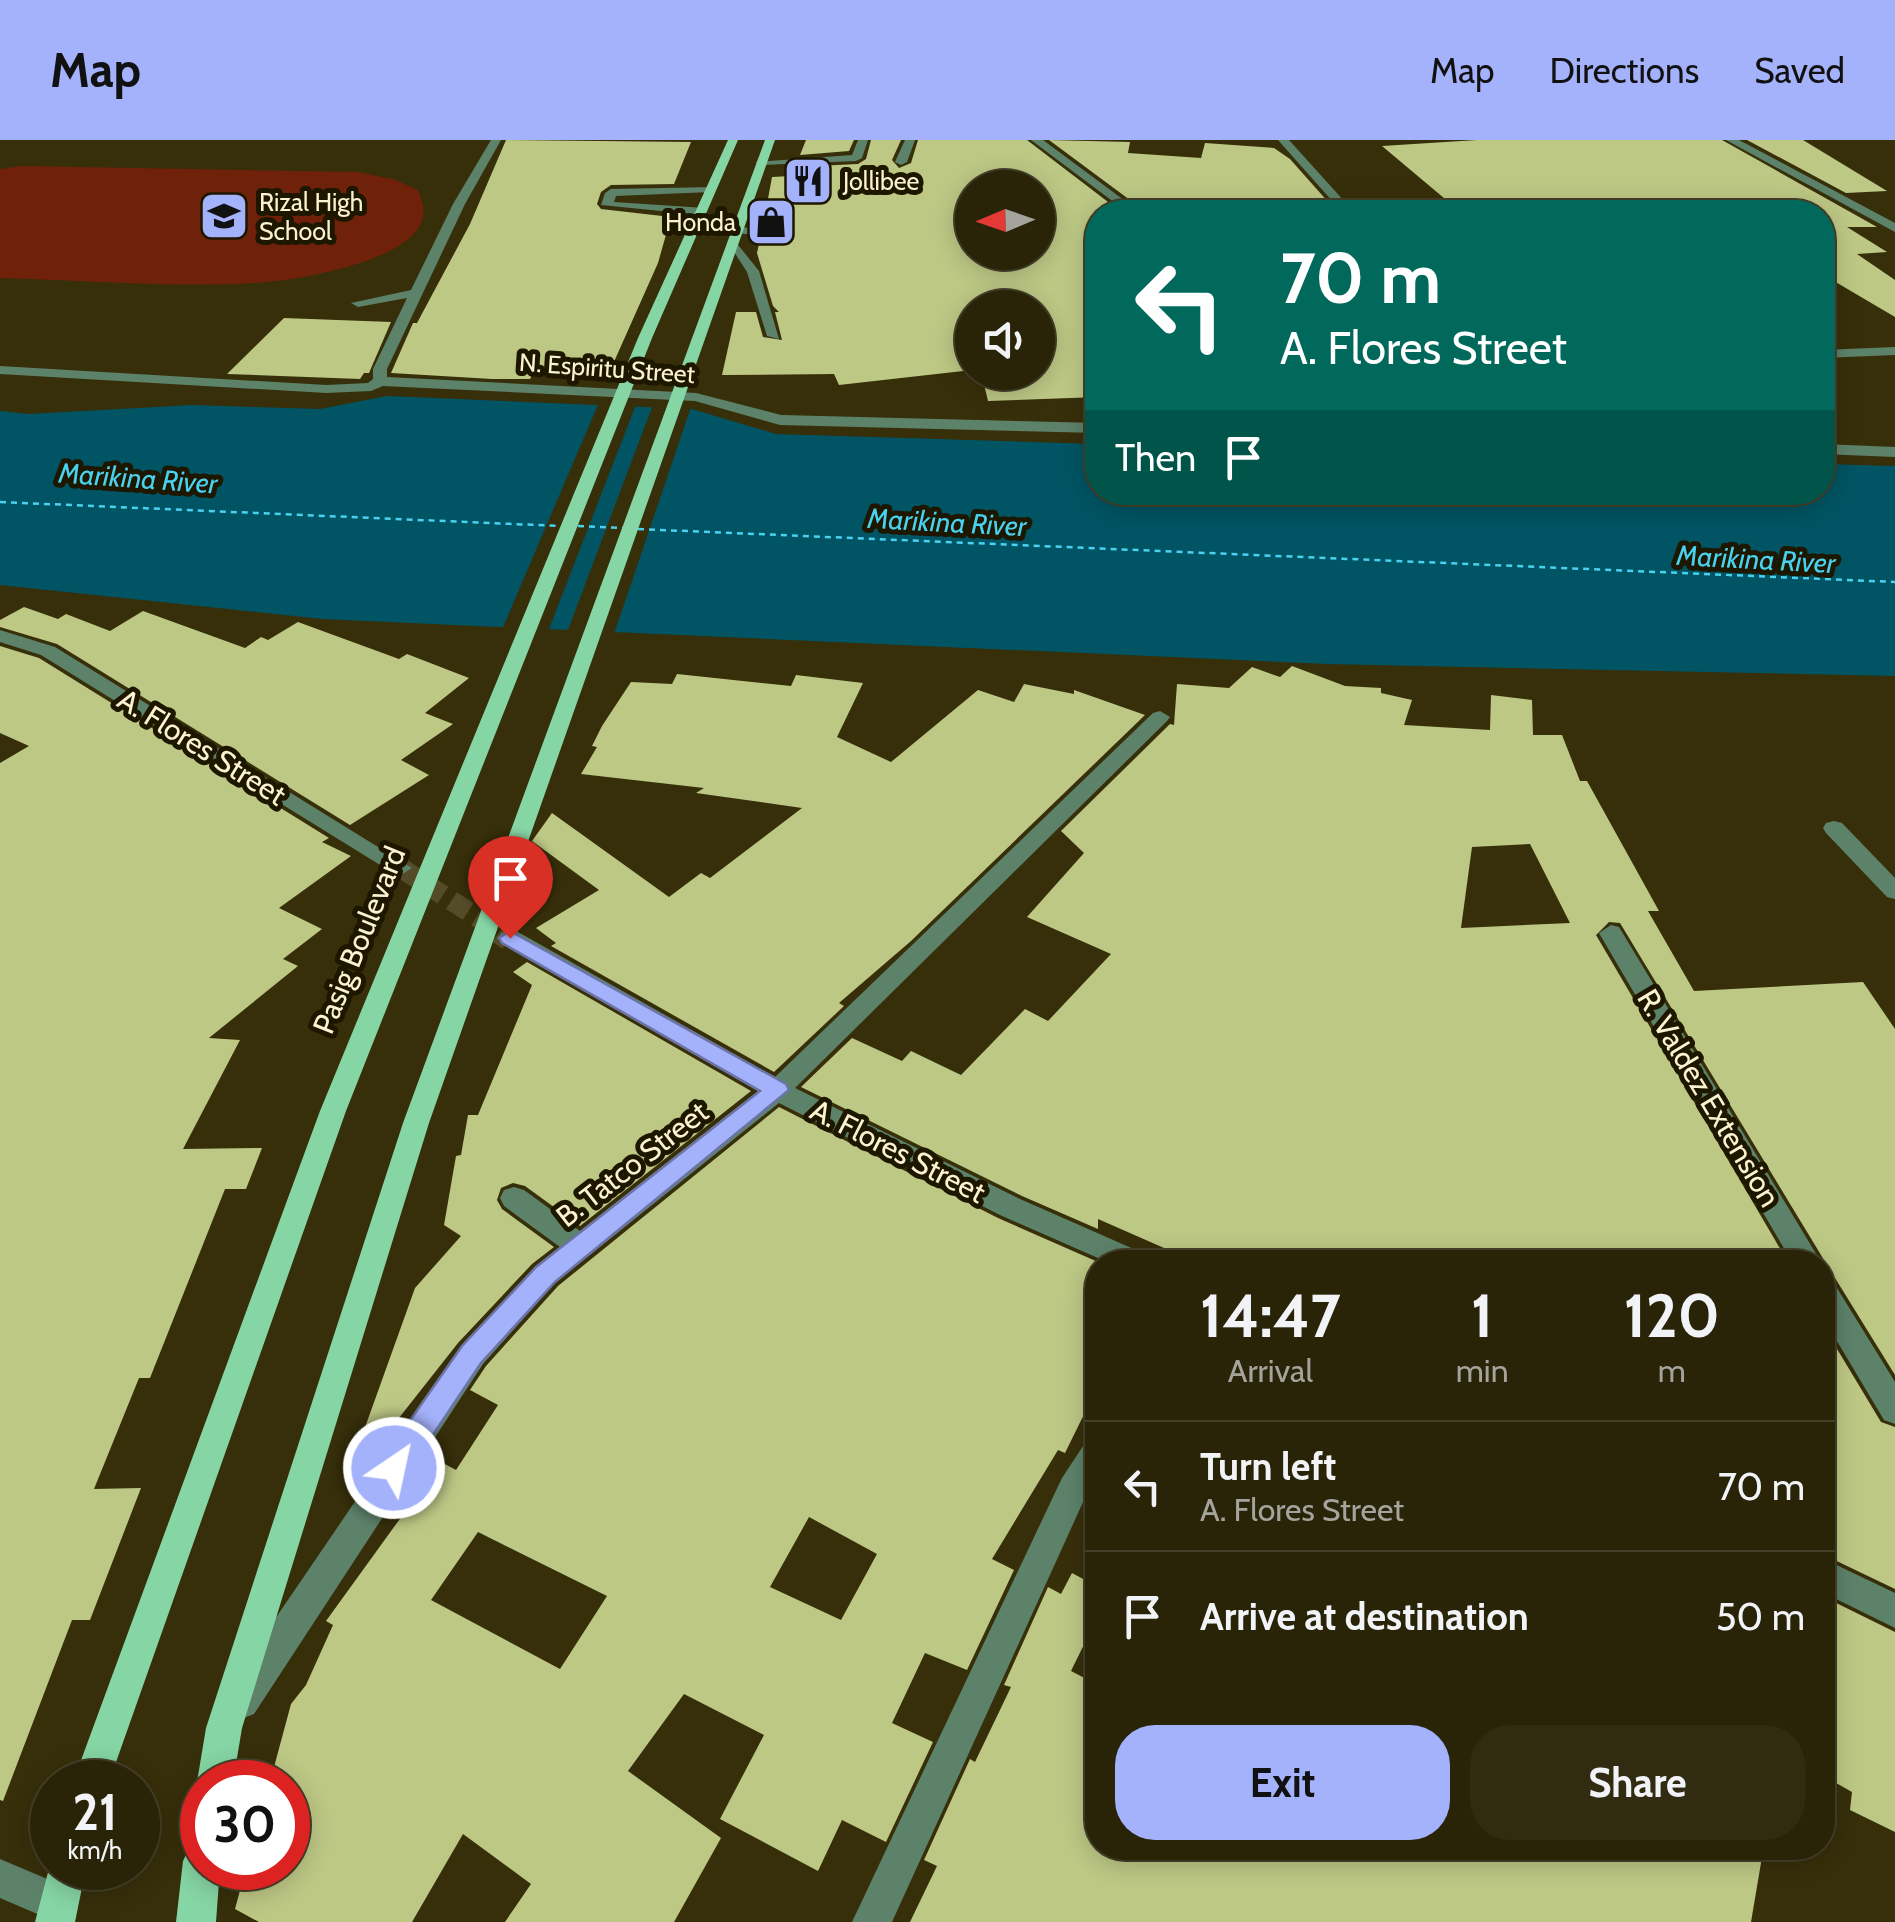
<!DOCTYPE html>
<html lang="en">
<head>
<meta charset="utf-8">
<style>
	:root { --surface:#292308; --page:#312b12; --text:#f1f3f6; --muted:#a5a49c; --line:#454029; --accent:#a4b2fc }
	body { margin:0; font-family:Cabin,sans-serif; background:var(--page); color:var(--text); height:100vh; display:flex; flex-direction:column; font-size:38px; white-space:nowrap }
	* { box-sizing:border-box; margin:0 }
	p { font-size:32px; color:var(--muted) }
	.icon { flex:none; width:55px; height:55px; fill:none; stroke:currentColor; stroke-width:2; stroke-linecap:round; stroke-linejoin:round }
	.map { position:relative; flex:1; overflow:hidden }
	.details { position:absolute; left:1085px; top:1110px; width:750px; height:610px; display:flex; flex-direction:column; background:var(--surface); border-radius:40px; box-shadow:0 5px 25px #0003,0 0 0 2px var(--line) }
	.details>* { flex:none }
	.guide { position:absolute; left:1085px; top:60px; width:750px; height:305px; border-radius:40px; box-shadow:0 5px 25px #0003,0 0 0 2px var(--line); background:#00695c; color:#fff; overflow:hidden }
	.needle { width:65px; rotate:268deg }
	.controls { position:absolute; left:955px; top:30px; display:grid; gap:20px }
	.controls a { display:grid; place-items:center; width:100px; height:100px; border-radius:50%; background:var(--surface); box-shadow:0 5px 25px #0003,0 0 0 2px var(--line); font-size:50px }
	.speed { position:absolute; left:30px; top:1620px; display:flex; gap:20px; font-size:50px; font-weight:700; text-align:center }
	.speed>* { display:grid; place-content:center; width:130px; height:130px; border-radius:50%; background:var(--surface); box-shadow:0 5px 25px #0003,0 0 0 2px var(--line); line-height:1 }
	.speed small { font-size:25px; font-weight:400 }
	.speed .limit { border:15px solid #d22; background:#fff; color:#111 }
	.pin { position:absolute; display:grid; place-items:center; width:85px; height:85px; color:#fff; margin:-102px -42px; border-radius:50% 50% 50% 0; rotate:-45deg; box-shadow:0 0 10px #0007 }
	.pin .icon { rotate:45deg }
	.me { position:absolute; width:110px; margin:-55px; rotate:34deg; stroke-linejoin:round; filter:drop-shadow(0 0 8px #0008) }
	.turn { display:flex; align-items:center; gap:35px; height:210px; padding:0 30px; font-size:45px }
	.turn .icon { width:130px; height:130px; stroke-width:2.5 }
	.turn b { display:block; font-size:70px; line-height:85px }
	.then { display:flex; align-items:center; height:95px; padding:0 30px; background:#0003; gap:20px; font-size:38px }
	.eta { display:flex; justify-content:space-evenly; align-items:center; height:170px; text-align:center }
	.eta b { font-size:60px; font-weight:700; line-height:70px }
	.button { display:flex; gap:20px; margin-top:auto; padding:20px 30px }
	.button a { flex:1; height:115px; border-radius:40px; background:var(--accent); color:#111; font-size:40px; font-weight:700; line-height:115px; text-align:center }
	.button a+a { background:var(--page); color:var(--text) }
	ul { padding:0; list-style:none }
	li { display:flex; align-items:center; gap:30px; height:130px; padding:0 30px; border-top:2px solid var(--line) }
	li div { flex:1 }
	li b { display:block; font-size:38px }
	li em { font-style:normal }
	header { display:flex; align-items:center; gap:60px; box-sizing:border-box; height:140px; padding:0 50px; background:var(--accent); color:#111 }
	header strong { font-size:48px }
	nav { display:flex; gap:55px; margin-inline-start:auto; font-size:35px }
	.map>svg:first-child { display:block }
	.green { fill:#70210a }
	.water { fill:#005463 }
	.pier { fill:#372f0a }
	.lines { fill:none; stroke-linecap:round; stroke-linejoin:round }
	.ferry { stroke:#49d1f0; stroke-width:2.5; stroke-dasharray:6 5; stroke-linecap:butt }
	.building { fill:#bdc885; fill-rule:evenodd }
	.minor-tunnel-far1 { stroke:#544c28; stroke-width:20; stroke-dasharray:20 10; stroke-linecap:butt }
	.minor-tunnel { stroke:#544c28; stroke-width:26; stroke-dasharray:26 14; stroke-linecap:butt }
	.minor { fill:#5d826a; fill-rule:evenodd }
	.major { fill:#86d5a4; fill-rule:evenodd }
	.route { fill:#a4b2fc; stroke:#6b74a4; stroke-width:2.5 }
	.labels { text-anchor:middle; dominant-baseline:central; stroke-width:10; stroke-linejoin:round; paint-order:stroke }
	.far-poi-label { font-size:25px; fill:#faf2d0; stroke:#1d1700; text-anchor:start }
	.far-street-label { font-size:25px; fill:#faf2d0; stroke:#1d1700 }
	.far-water-label { font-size:28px; font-style:italic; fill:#49d1f0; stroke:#1d1700 }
	.street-label { font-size:30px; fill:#faf2d0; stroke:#1d1700 }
</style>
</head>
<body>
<header>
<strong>Map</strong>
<nav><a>Map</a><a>Directions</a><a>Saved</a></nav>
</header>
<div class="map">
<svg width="1895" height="1782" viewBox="0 0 1895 1782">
	<rect width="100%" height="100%" fill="#372f0a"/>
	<!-- green -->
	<path class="green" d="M21,26L357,32L393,39L418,50C423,63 427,74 419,87C398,123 295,141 255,143C175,148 82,140 0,138V29Z"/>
	<!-- water -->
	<polygon class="water" points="387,256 692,269 776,294 1097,304 1098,352 1822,352 1823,324 1895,326 1895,536 1328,524 322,479 0,445 0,271 28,274 192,265 320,269"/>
	<!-- pier -->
	<g class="pier">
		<polygon points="600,260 637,262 547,494 501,492"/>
		<polygon points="654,262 692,264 613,497 566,495"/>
	</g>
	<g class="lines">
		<!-- ferry -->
		<g class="ferry">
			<polyline points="0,362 560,386"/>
			<polyline points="578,386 625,388"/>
			<polyline points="638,389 1895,442"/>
		</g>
	</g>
	<!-- building -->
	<g class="building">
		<polygon points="506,0 691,2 674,44 611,45 601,52 597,64 601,69 671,77 658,123 609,233 534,232 530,239 492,239 391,233 413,183 417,183 470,84"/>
		<polygon points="806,0 854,0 849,11 800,15"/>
		<path d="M871,0H901L892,20L899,28L911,23L918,0H1027L1112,65L1115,72H1098V257L988,261L981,232H1038V168H972V230L839,245L834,234L722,235L736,172H756L763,197L782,200L775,172H779L773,166L757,113L760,99L771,92L763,86L772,37L791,36L795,27L858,24L866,19ZM972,48H1038V112H972Z"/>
		<polygon points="1049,0 1130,2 1128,13 1201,18 1205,3 1274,8 1290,19 1337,72 1230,72 1226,67 1138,66"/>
		<polygon points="1477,0 1722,0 1877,87 1847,87 1887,112 1857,114 1895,140 1895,177 1822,134 1822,72 1594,72 1579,63 1457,69 1382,6"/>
		<polygon points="1747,0 1803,0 1887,51 1846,53"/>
		<polygon points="284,178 391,182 369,233 364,233 360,239 227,234"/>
		<polygon points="24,467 58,479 66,474 110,491 143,471 245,508 261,497 268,500 298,482 399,519 407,514 469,538 425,573 453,584 401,620 429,635 350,685 57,504 0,487 0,480"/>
		<polygon points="0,506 39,518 329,698 322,702 351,716 279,768 322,789 283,819 298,826 209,898 240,900 183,1009 262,1008 246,1049 225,1049 150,1238 139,1238 94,1349 141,1348 90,1480 72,1480 3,1661 0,1660 0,623 29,606 0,593"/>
		<path d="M1292,526L1345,546L1381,548V553L1412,560L1404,585L1490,590L1491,555L1532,560L1533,595H1562L1580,641H1587L1659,771H1648L1694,851L1863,842L1895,889V1235L1835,1138L1822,1134L1824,1120L1620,783L1609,782L1596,795L1788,1122H1196L1098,1079V1089L1022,1056L801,947L852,898L902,921L911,911L961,935L1025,869L1048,881L1111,814L1027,777L1084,713L1061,691L1170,584L1174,585L1177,544L1229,548L1252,527L1280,537ZM1530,704L1570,783L1461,788L1472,707Z"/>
		<polygon points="677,534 791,546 796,535 863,543 837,597 891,622 978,550 1014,562 1024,544 1074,554 1074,550 1145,575 911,801 839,863 844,866 774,932 551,806 556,803 536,788 599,750 532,701 552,673 669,757 701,733 710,738 802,668 696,653 704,648 581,634 597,607 592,606 602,586 631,542 672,544"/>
		<polygon points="527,822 751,951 580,1086 525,1046 513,1043 501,1048 497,1060 502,1069 554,1107 532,1124 458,1203 354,1335 349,1332 415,1148 461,1096 444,1085 456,1016 461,1015 468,975 478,975 532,845 513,832"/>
		<path d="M779,967L998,1078L1098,1122V1246L1065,1313L1058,1310L992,1419L1014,1430L967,1530L925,1513L892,1583L933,1602L886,1702L842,1680L818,1731L720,1679L764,1595L684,1554L628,1631L721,1698L674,1782H505L531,1744L463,1694L412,1782H259L235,1769L246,1728H288V1642H270L291,1564L306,1545L333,1485L326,1481L441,1322L456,1330L498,1265L470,1250L486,1226L558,1146ZM809,1377L877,1414L841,1480L770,1447ZM478,1392L607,1456L560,1529L431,1460Z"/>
		<polygon points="1822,1184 1881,1282 1895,1287 1895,1449 1822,1414"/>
		<polygon points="1072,1433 1098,1447 1098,1476 1071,1531 1098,1545 1098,1708 1549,1708 1598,1722 1602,1708 1743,1708 1762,1717 1751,1782 910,1782 937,1726 924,1720 970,1619 975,1622 1011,1547 1004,1545 1048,1447 1061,1454"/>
		<polygon points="1822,1456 1895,1492 1895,1692 1850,1670 1852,1652 1822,1635"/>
	</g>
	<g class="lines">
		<!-- minor-tunnel-far1 -->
		<polyline class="minor-tunnel-far1" points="401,728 503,794"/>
		<!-- minor-tunnel -->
		<polyline class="minor-tunnel" points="500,791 510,798"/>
		<!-- minor -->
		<g class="minor">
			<polygon points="491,0 501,0 465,64 387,229 387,237 696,253 781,275 1098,283 1098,293 780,285 695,261 383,246 371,251 326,253 0,234 0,226 326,245 368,243 373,239 373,229 407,158 358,167 351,163 411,150 453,64"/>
			<polygon points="858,0 868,0 862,18 856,21 761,25 755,22 852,15"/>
			<polygon points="905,0 915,0 907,22 901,25 895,22"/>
			<polygon points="1031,0 1043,0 1140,72 1127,72"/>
			<polygon points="1278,0 1289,0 1354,72 1342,72"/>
			<polygon points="1726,0 1739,0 1895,83 1895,92"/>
			<polygon points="715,47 711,52 616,56 614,62 705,68 701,75 601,65 605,53 611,49"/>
			<polygon points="736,86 767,91 761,95 732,93"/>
			<polygon points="727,101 735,101 759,131 779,199 767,196 747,132"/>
			<polygon points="1895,207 1895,215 1822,218 1822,210"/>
			<polygon points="1822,304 1895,307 1895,317 1822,314"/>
			<polygon points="0,490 55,507 412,728 401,735 393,733 41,515 0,502"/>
			<polygon points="1160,571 1170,577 1167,581 795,948 1020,1059 1145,1114 1149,1122 1107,1122 1000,1075 779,963 555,1143 483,1224 254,1574 241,1579 228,1574 223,1561 228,1548 461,1206 535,1127 560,1107 504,1066 500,1058 504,1050 514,1047 524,1050 580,1091 758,951 502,804 498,798 502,792 518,792 775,937 1153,573"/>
			<polygon points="1834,681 1842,683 1895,738 1895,759 1887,757 1826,693 1823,688 1826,683"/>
			<polygon points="1611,785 1619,787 1821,1122 1792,1122 1599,793"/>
			<polygon points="1822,1137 1832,1140 1895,1242 1895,1284 1884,1280 1822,1176"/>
			<polygon points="1098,1296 1098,1339 1084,1360 892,1782 852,1782 1062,1338 1087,1300"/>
			<polygon points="1822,1418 1895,1453 1895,1488 1822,1452"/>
			<polygon points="0,1719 71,1749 76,1763 71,1777 56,1782 0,1758"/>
		</g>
		<!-- major -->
		<g class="major">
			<polygon points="728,0 738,0 652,198 346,971 109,1642 73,1642 320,971 638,198"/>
			<polygon points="765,0 775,0 429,983 242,1588 233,1642 202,1642 202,1655 197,1642 206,1588 403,983"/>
			<polygon points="202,1702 202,1728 220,1728 216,1782 176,1782 183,1721 189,1708"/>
			<polygon points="52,1717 52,1728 86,1728 75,1782 35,1782"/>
		</g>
	</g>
	<!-- route -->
	<polygon class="route" points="510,791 786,944 789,950 555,1142 481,1223 404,1338 394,1342 383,1338 379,1328 383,1319 462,1206 536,1127 760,951 502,803 499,798"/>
	<!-- icons -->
	<defs>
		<g id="restaurant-square" transform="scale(2.5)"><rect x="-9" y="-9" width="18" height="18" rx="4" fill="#a4b2fc" stroke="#1d1700"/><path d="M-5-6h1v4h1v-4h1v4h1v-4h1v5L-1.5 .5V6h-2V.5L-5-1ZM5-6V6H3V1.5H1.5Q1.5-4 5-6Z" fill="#111"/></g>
		<g id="school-square" transform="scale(2.5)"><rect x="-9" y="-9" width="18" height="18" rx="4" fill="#a4b2fc" stroke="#1d1700"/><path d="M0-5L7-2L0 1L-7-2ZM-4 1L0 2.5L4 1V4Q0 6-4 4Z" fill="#111"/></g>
		<g id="shop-square" transform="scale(2.5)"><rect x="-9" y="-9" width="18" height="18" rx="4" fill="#a4b2fc" stroke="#1d1700"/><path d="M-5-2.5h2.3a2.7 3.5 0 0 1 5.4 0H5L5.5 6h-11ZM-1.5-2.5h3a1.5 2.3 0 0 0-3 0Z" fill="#111"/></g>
	</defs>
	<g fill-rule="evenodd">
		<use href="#restaurant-square" x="808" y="41"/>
		<use href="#school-square" x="224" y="76"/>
		<use href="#shop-square" x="771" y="82"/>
	</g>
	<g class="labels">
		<!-- far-poi labels -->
		<g class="far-poi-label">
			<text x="843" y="41">Jollibee</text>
			<text x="259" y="62">Rizal High<tspan x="259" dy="29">School</tspan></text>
			<text x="736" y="82" text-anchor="end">Honda</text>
		</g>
		<!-- far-street labels -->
		<g class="far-street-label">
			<text transform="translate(607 228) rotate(4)">N. Espiritu Street</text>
		</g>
		<!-- far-water labels -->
		<g class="far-water-label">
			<text transform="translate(138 338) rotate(4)">Marikina River</text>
			<text transform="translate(947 382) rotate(3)">Marikina River</text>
			<text transform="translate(1756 419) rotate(3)">Marikina River</text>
		</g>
		<!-- street labels -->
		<g class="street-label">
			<text transform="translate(202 607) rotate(32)">A. Flores Street</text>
			<text transform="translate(359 800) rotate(-68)">Pasig Boulevard</text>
			<text transform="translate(1709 958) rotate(59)">R. Valdez Extension</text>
			<text transform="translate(898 1011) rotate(27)">A. Flores Street</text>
			<text transform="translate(632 1024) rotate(-38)">B. Tatco Street</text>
		</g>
	</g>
</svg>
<div class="controls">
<a><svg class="needle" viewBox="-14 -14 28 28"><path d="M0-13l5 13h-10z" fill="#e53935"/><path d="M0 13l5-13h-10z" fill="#a5a49c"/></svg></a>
<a><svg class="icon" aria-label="sound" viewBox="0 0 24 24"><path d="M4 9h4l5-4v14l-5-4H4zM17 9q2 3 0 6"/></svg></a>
</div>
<div class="speed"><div>21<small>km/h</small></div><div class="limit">30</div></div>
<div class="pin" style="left:510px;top:798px;background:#d93025"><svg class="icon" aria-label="arrive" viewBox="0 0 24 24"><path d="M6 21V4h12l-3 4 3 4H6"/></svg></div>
<svg class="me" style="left:394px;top:1328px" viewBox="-20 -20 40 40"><circle r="17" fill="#a4b2fc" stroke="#fff" stroke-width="3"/><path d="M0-11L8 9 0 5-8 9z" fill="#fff"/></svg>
<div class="guide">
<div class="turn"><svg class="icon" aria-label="left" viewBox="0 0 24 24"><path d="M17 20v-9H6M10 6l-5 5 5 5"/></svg><div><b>70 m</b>A. Flores Street</div></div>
<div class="then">Then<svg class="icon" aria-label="arrive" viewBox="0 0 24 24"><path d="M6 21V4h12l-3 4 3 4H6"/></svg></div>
</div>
<section class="details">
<div class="eta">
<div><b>14:47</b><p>Arrival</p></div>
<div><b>1</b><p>min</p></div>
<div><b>120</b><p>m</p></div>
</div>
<ul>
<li><svg class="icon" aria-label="left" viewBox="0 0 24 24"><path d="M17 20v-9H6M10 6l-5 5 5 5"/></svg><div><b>Turn left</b><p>A. Flores Street</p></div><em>70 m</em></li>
<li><svg class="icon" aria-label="arrive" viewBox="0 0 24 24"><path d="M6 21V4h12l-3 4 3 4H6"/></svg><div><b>Arrive at destination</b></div><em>50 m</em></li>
</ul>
<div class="button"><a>Exit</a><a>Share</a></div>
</section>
</div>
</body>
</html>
